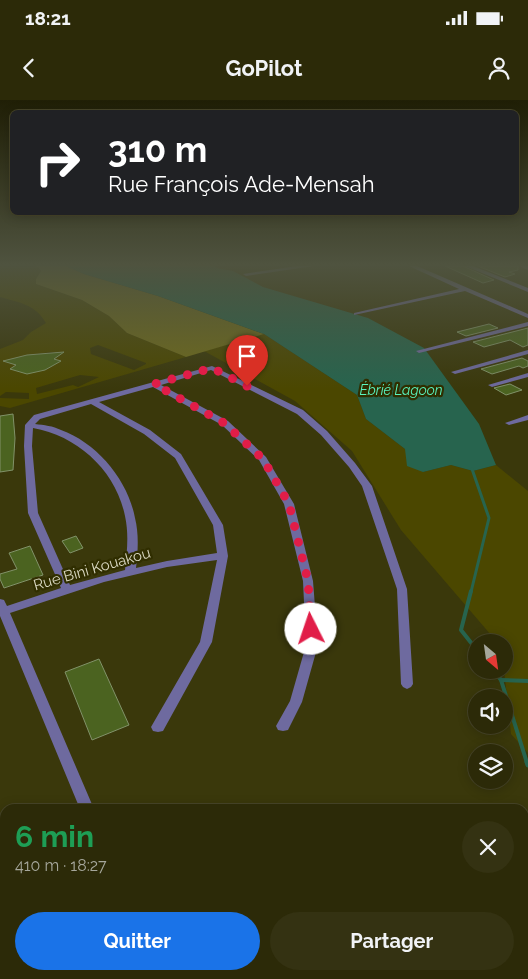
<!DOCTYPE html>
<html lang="fr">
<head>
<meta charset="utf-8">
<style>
	:root { --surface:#2c2a08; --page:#343212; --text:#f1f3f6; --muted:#a6a79c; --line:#484629; --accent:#1a73e8 }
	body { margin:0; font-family:Raleway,sans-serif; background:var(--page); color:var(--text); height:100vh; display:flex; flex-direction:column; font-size:19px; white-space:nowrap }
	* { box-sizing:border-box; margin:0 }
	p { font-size:16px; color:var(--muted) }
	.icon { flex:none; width:28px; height:28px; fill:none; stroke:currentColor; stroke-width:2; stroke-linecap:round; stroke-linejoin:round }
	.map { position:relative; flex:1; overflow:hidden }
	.side { position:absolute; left:0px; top:704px; width:529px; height:176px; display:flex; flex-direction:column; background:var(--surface); border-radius:15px 15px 0 0; box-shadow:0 2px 12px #0003,0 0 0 1px var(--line) }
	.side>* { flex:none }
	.hud { position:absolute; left:10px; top:10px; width:509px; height:105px; border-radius:8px; box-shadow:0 2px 12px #0003,0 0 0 1px var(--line); background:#202124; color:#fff; overflow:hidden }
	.needle { width:32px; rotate:151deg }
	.tools { position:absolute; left:468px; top:534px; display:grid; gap:10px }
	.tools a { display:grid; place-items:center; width:45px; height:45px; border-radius:50%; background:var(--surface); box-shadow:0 2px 12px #0003,0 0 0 1px var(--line); font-size:25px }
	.pin { position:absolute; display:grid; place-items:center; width:42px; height:42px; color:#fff; margin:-51px -21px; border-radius:50% 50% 50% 0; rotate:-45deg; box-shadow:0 0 5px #0007 }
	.pin .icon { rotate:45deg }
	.me { position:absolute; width:55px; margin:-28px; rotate:356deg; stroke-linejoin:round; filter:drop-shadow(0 0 4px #0008) }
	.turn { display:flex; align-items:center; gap:18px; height:105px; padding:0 15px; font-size:22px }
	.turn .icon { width:65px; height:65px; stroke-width:2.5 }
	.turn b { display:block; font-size:35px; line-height:42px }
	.round { display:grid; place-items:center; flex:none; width:52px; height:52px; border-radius:26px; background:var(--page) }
	.overview { display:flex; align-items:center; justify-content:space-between; height:85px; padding:0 15px }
	h1 { font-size:30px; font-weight:700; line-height:38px; color:#1e9e55 }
	.button { display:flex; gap:10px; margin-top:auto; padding:10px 15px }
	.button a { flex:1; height:58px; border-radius:30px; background:var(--accent); color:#fff; font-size:20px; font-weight:700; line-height:58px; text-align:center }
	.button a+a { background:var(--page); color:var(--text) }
	.status { display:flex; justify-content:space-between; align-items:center; height:35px; padding:0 25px; background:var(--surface); direction:ltr }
	.status svg { height:14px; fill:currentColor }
	header { display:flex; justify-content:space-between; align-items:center; height:65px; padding:0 15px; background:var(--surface); font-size:22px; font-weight:700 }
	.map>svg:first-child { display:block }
	.green { fill:#4b4700; fill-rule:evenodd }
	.forest { fill:#6f6b1c }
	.water { fill:#27644e }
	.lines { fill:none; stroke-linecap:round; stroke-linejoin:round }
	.stream-far2 { stroke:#27644e; stroke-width:3 }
	.stream-far1 { stroke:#27644e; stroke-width:4 }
	.stream { stroke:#27644e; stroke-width:5 }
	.building { fill:#4b6320; stroke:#819269 }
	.street { fill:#6e6a9f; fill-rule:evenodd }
	.route { stroke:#e11d48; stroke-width:9; stroke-dasharray:0 16.2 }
	.labels { text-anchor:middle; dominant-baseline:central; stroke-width:4.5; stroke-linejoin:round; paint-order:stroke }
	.far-water-label { font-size:14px; font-style:italic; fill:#59f5c0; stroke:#302e00 }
	.street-label { font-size:15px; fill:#d9d8c1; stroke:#302e00 }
</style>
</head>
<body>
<div class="status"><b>18:21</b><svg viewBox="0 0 49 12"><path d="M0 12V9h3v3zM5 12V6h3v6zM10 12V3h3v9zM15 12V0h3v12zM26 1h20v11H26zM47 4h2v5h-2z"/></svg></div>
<header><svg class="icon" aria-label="back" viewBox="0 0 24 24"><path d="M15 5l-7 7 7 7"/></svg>GoPilot<svg class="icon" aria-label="person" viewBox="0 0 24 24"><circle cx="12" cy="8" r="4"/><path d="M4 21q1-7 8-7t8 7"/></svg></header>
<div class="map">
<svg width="528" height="879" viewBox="0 0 528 879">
	<rect width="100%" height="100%" fill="#3a380b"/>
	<!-- green -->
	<g class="green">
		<path d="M0,166L38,167L41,171L36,179V184L82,200L109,216L127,233L186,257L10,308L0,306V298L29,299V293L6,292L0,296V249L23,240L31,232L46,223C35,204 20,203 0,197ZM98,245L146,263V264L134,270L91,254L90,248ZM52,252L61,254L54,259L60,261L46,270L40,269V271L24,273L10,269L16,265L6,262L27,255ZM80,275L99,277L78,287L73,285L37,294L36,288Z"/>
		<polygon points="264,234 357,295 366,319 405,349 423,372 451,365 473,371 496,365 528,391 528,653 511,634 504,570 504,542 497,542 401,430 352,351 295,301 204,251"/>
	</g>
	<!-- forest -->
	<polygon class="forest" points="34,166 66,166 84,174 158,196 264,234 186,257 127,233 109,216 82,200 36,184 36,179 41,171 38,167"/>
	<!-- water -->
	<polygon class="water" points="66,166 215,166 217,168 233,171 263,187 368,218 424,248 479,324 496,365 473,371 451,365 423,372 407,366 405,349 366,319 357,295 264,234 158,196 84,174"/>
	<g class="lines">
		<!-- stream-far2 -->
		<polyline class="stream-far2" points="471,492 489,418 472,369"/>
		<!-- stream-far1 -->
		<g class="stream-far1">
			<polyline points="471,491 461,530 476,549"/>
			<polyline points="493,570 501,580 527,663"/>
			<polyline points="501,580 528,581"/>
		</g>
		<!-- stream -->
		<polyline class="stream" points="527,662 528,665"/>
	</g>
	<!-- building -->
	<g class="building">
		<polygon points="445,166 463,166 494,180 483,183"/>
		<polygon points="478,166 518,166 518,170 509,172 515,174 505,177"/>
		<polygon points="489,224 498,228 466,236 457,232"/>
		<polygon points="528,228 528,245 523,247 510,240 484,247 473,242"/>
		<polygon points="64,252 54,259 61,261 45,270 27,274 10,269 16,265 3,261 27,255"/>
		<polygon points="522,258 528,261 528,266 523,268 519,266 492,274 481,269"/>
		<polygon points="510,284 522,290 506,295 494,288"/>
		<polygon points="13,314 15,338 13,370 0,372 0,316"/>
		<polygon points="76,436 83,448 70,453 62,441"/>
		<polygon points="30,446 43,475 4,488 0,479 0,474 17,469 9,453"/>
		<polygon points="99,559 129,625 92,640 65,572"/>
	</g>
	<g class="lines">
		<!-- street -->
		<g class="street">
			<polygon points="297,166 314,166 246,176 243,174"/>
			<polygon points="409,166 417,166 528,214 528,218 465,191 354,215 354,213 459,189"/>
			<polygon points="465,166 473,166 528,188 528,192"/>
			<polygon points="520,166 528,166 528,170 521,167"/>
			<polygon points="528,222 528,226 419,253 416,251"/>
			<polygon points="528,250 528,254 455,274 451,272"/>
			<path d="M212,266L303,310L327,331L355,363L372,386L407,489L413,584L411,587L407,589L403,587L401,584L397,489L362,386L349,367L321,335L297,314L211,270L161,285L228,321L266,357L294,404L313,481L318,545L302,602L288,630L283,631L278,630L276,626L290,601L306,545L303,481L284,404L259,360L222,325L153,287L99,302L150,330L181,354L223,425L228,456L212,542L163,631L158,632L153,631L151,627L200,542L217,460L167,467L104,482L10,513L94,709H80L0,516V499L4,500L7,506L61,488L28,413L24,346L25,325L34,315ZM91,304L144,334L175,358L213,425L217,453L167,461L136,468C138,451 139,434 135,418C128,380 97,343 61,330C53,326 44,325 35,324L40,319ZM33,328C78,336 116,371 125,416C129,434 127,452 125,470L70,485L38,413L32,346Z"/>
			<polygon points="528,273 528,277 492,287 488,285"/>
			<polygon points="528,315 528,320 509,325 505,323"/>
			<polygon points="524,734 528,735 528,751 524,750"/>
			<polygon points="5,846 5,864 0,867 0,849"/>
			<polygon points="176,875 195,875 197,879 178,879"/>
			<polygon points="302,875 322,875 320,879 300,879"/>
			<polygon points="443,875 463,875 465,879 445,879"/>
		</g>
	</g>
	<!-- sky -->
	<linearGradient id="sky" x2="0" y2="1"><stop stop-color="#201f06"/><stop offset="0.57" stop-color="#4f533f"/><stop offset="1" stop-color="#4f533f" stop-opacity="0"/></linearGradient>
	<rect width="528" height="289" fill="url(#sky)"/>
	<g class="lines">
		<!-- route -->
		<polyline class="route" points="247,286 212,268 154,284 224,323 263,359 289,404 308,481 311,529"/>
	</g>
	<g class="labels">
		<!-- far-water labels -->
		<g class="far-water-label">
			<text x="401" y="290">Ébrié Lagoon</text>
		</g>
		<!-- street labels -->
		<g class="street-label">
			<text transform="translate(92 469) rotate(-16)">Rue Bini Kouakou</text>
		</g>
	</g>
</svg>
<div class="tools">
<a><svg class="needle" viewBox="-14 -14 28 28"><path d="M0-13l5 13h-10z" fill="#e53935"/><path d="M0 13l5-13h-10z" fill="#a6a79c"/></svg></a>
<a><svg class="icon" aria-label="sound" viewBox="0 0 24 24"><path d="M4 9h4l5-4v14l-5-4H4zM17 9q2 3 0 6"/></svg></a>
<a><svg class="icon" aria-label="layers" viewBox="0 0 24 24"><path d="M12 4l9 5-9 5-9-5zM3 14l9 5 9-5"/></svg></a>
</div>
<div class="pin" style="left:247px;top:286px;background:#d93025"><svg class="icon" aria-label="arrive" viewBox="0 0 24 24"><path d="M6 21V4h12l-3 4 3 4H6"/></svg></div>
<svg class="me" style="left:311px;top:529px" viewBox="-20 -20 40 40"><circle r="19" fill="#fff"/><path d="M0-13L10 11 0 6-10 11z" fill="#e11d48"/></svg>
<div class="hud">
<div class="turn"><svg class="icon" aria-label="right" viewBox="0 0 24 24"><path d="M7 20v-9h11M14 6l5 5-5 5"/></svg><div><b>310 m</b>Rue François Ade-Mensah</div></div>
</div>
<section class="side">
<div class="overview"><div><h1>6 min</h1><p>410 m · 18:27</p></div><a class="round"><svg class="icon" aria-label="close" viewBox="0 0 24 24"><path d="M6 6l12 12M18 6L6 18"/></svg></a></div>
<div class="button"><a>Quitter</a><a>Partager</a></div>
</section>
</div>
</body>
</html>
